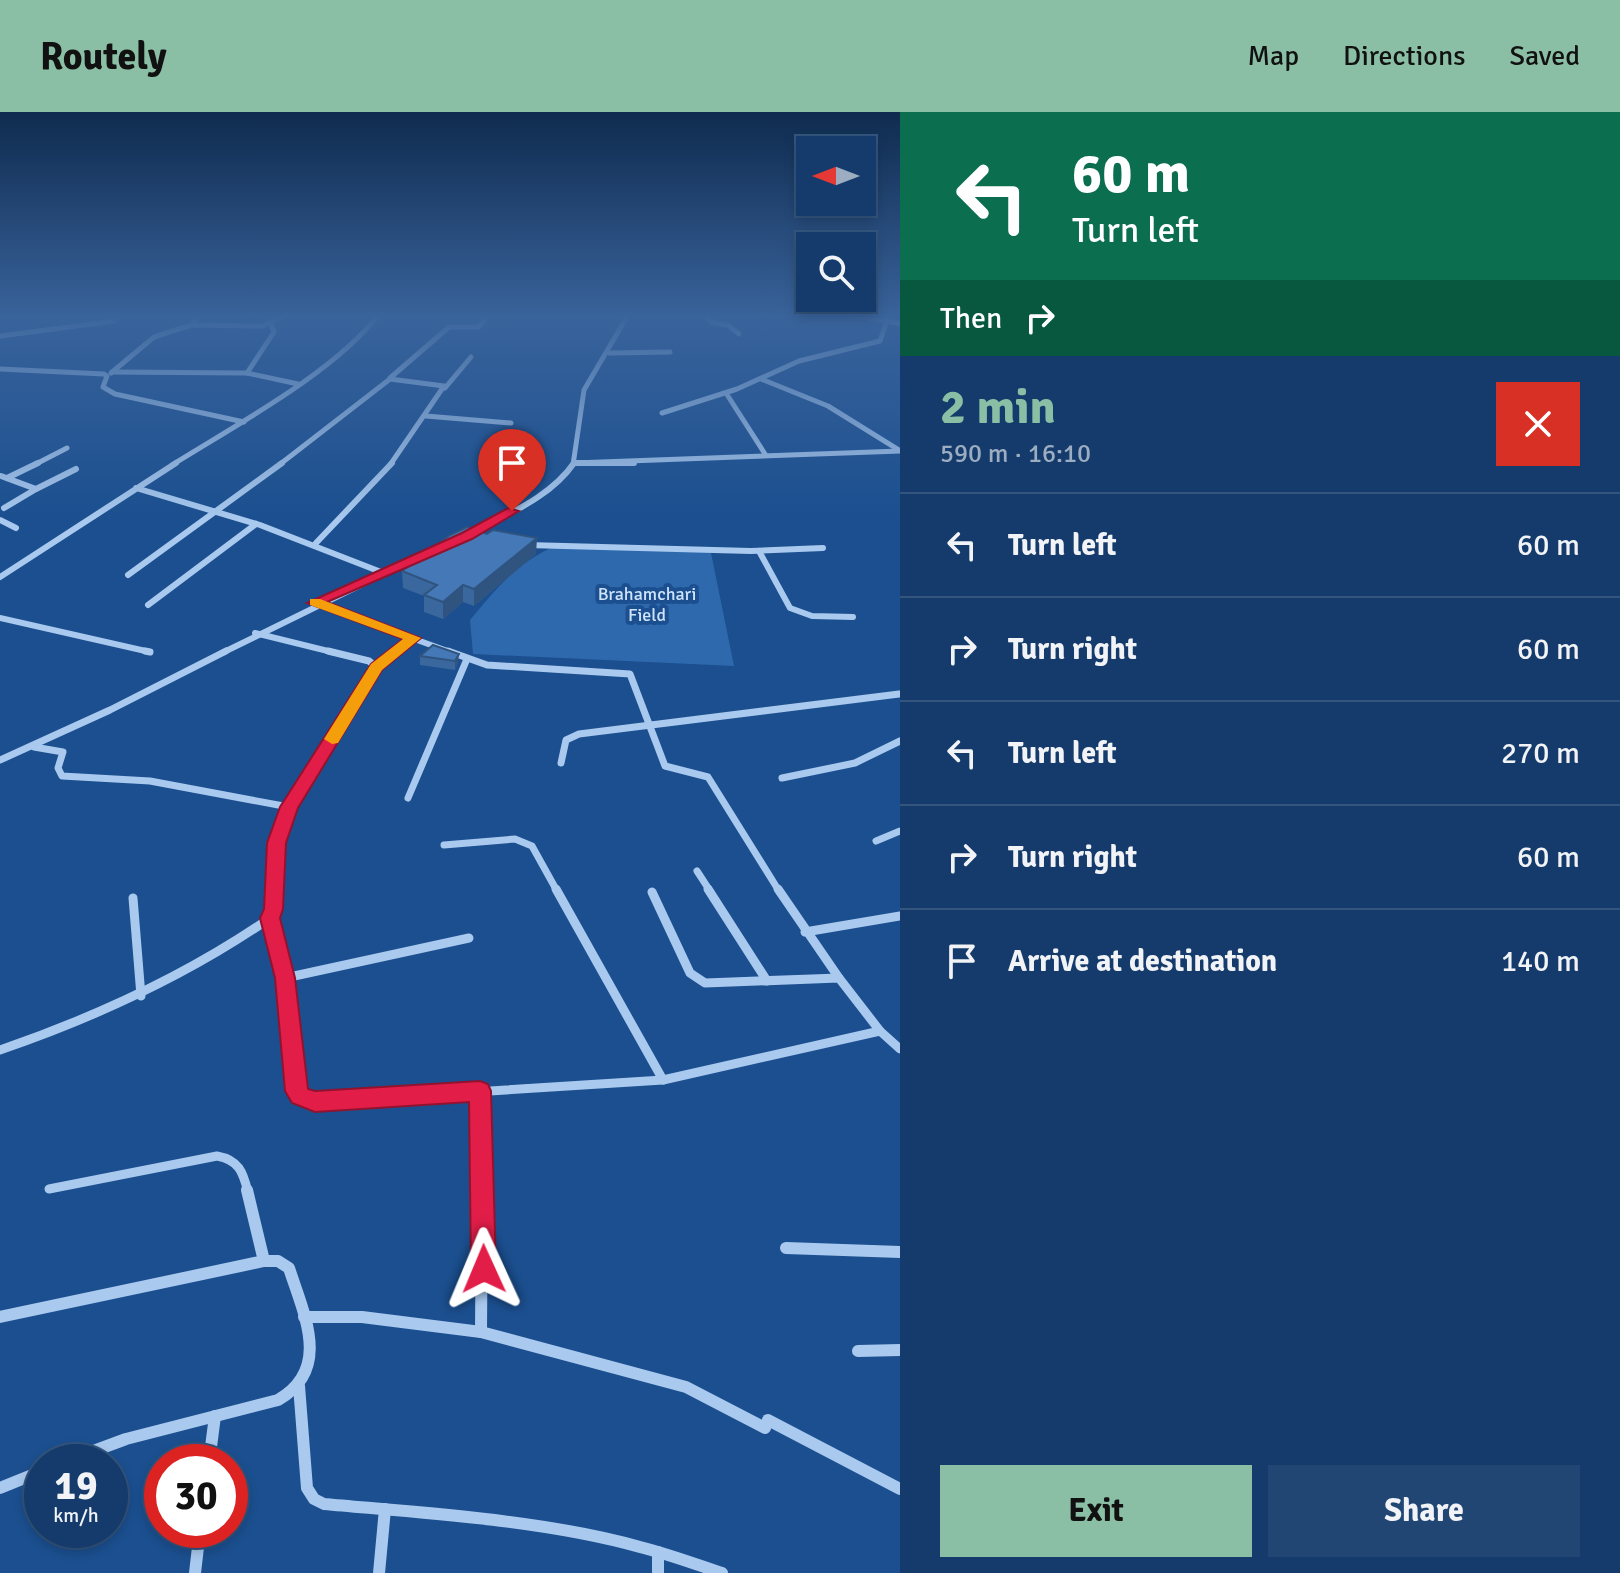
<!DOCTYPE html>
<html lang="en">
<head>
<meta charset="utf-8">
<style>
	:root { --surface:#143b6b; --page:#214673; --text:#f1f3f6; --muted:#9dadc1; --line:#33557e; --accent:#8abfa5 }
	body { margin:0; font-family:Signika,sans-serif; background:var(--page); color:var(--text); height:100vh; display:flex; flex-direction:column; font-size:30px; white-space:nowrap }
	* { box-sizing:border-box; margin:0 }
	p { font-size:26px; color:var(--muted) }
	.icon { flex:none; width:44px; height:44px; fill:none; stroke:currentColor; stroke-width:2; stroke-linecap:round; stroke-linejoin:round }
	.map { position:relative; flex:1; overflow:hidden }
	.sheet { display:flex; flex-direction:column; background:var(--surface); width:720px }
	.sheet>* { flex:none }
	.top-card { background:#0b6e4f; color:#fff; overflow:hidden }
	.needle { width:52px; rotate:270deg }
	.tools { position:absolute; left:796px; top:24px; display:grid; gap:16px }
	.tools a { display:grid; place-items:center; width:80px; height:80px; border-radius:0px; background:var(--surface); box-shadow:0 4px 12px #0003,0 0 0 2px var(--line); font-size:40px }
	.speed { position:absolute; left:24px; top:1332px; display:flex; gap:16px; font-size:40px; font-weight:700; text-align:center }
	.speed>* { display:grid; place-content:center; width:104px; height:104px; border-radius:50%; background:var(--surface); box-shadow:0 4px 12px #0003,0 0 0 2px var(--line); line-height:1 }
	.speed small { font-size:20px; font-weight:400 }
	.speed .limit { border:12px solid #d22; background:#fff; color:#111 }
	.pin { position:absolute; display:grid; place-items:center; width:68px; height:68px; color:#fff; margin:-82px -34px; border-radius:50% 50% 50% 0; rotate:-45deg; box-shadow:0 0 8px #0007 }
	.pin .icon { rotate:45deg }
	.me { position:absolute; width:88px; margin:-44px; rotate:359deg; stroke-linejoin:round; filter:drop-shadow(0 0 6px #0008) }
	.turn { display:flex; align-items:center; gap:28px; height:168px; padding:0 40px; font-size:36px }
	.turn .icon { width:104px; height:104px; stroke-width:2.5 }
	.turn b { display:block; font-size:56px; line-height:68px }
	.then { display:flex; align-items:center; height:76px; padding:0 40px; background:#0003; gap:16px; font-size:30px }
	.round { display:grid; place-items:center; flex:none; width:84px; height:84px; border-radius:0px; background:var(--page) }
	.summary { display:flex; align-items:center; justify-content:space-between; height:136px; padding:0 40px }
	h1 { font-size:48px; font-weight:700; line-height:60px; color:var(--accent) }
	.primary-button { display:flex; gap:16px; margin-top:auto; padding:16px 40px }
	.primary-button a { flex:1; height:92px; border-radius:0px; background:var(--accent); color:#111; font-size:32px; font-weight:700; line-height:92px; text-align:center }
	.primary-button a+a { background:var(--page); color:var(--text) }
	ul { padding:0; list-style:none }
	li { display:flex; align-items:center; gap:24px; height:104px; padding:0 40px; border-top:2px solid var(--line) }
	li div { flex:1 }
	li b { display:block; font-size:30px }
	li em { font-style:normal }
	header { display:flex; align-items:center; gap:48px; box-sizing:border-box; height:112px; padding:0 40px; background:var(--accent); color:#111 }
	header strong { font-size:38px }
	nav { display:flex; gap:44px; margin-inline-start:auto; font-size:28px }
	main { display:flex; flex:1; min-height:0 }
	.map>svg:first-child { display:block }
	.green { fill:#2e69ad }
	.lines { fill:none; stroke-linecap:round; stroke-linejoin:round }
	.minor-far4 { stroke:#a9c9ee; stroke-width:5 }
	.minor-far3 { stroke:#a9c9ee; stroke-width:6 }
	.minor-far2 { stroke:#a9c9ee; stroke-width:7 }
	.minor-far1 { stroke:#a9c9ee; stroke-width:9 }
	.minor { stroke:#a9c9ee; stroke-width:12 }
	.secondary { fill:#d6e6fa; fill-rule:evenodd }
	.wall { fill:#3a679d }
	.shaded-wall { fill:#305480 }
	.building { fill:#4478b7; stroke:#305480; stroke-width:2 }
	.route { fill:#e11d48; stroke:#92132f; stroke-width:2 }
	.slow { fill:#f59e0b }
	.labels { text-anchor:middle; dominant-baseline:central; stroke-width:8; stroke-linejoin:round; paint-order:stroke }
	.far-park-label { font-size:18px; fill:#cfe3fa; stroke:#1b4f8f }
</style>
</head>
<body>
<header>
<strong>Routely</strong>
<nav><a>Map</a><a>Directions</a><a>Saved</a></nav>
</header>
<main>
<div class="map">
<svg width="900" height="1461" viewBox="0 0 900 1461">
	<rect width="100%" height="100%" fill="#1b4f8f"/>
	<!-- green -->
	<path class="green" d="M553,435L710,436L734,554L473,542L470,508C494,479 518,450 553,435Z"/>
	<g class="lines">
		<!-- minor-far4 -->
		<g class="minor-far4">
			<polyline points="706,203 711,210 728,213 739,222"/>
			<polyline points="192,213 262,214 285,203"/>
			<polyline points="0,224 114,209"/>
			<polyline points="609,241 670,240"/>
			<polyline points="0,257 104,262 107,264 103,275 115,282 244,310"/>
			<polyline points="112,260 247,261 298,272"/>
			<polyline points="111,261 154,225 191,213 200,203"/>
			<polyline points="247,261 274,220 271,212"/>
			<polyline points="390,266 449,215 479,215 488,203"/>
			<polyline points="761,267 828,294 899,338"/>
			<polyline points="445,276 471,245"/>
			<polyline points="726,281 765,342"/>
			<polyline points="662,301 737,277 799,249 880,229 889,203"/>
			<polyline points="426,304 511,311"/>
			<polyline points="574,351 900,339"/>
			<polyline points="34,353 67,336"/>
			<path d="M172,353C234,314 335,260 378,203"/>
			<polyline points="279,353 390,267 444,274 390,353"/>
			<polyline points="573,353 584,278 628,203"/>
		</g>
		<!-- minor-far3 -->
		<g class="minor-far3">
			<polyline points="574,351 634,351"/>
			<polyline points="1,364 36,377 76,357"/>
			<polyline points="7,366 38,351"/>
			<polyline points="136,376 260,413 381,460"/>
			<polyline points="4,396 36,377"/>
			<polyline points="0,408 16,416"/>
			<path d="M469,423C505,403 550,386 574,351"/>
			<polyline points="316,431 392,351"/>
			<polyline points="527,433 751,439 823,436"/>
			<polyline points="759,439 790,496 812,504 853,505"/>
			<polyline points="128,463 282,351"/>
			<polyline points="0,465 176,351"/>
			<polyline points="315,491 453,541"/>
			<polyline points="148,493 256,412"/>
			<polyline points="0,506 150,540"/>
			<polyline points="255,521 336,541"/>
			<polyline points="222,541 434,437"/>
			<polyline points="394,541 414,526"/>
		</g>
		<!-- minor-far2 -->
		<g class="minor-far2">
			<polyline points="145,539 150,540"/>
			<polyline points="448,539 487,553 630,562 665,654 708,665 779,779"/>
			<polyline points="376,555 397,539"/>
			<polyline points="34,635 63,640 58,656 62,664 150,669 289,695"/>
			<polyline points="0,648 110,598 226,539"/>
			<polyline points="561,651 566,628 579,622 899,582"/>
			<polyline points="782,666 855,651 900,629"/>
			<polyline points="408,686 467,547"/>
			<polyline points="876,729 900,719"/>
			<polyline points="444,733 515,727 532,734 557,779"/>
			<polyline points="697,759 710,779"/>
			<polyline points="275,779 277,731 289,695 376,555 369,549 328,539"/>
		</g>
		<!-- minor-far1 -->
		<g class="minor-far1">
			<polyline points="556,777 663,968"/>
			<polyline points="708,777 767,869"/>
			<polyline points="778,777 839,866"/>
			<polyline points="133,786 141,884"/>
			<polyline points="270,806 285,866 296,979 315,990 663,968 880,919 839,866 705,871 690,861 652,780"/>
			<polyline points="805,820 900,804"/>
			<polyline points="285,866 469,826"/>
			<polyline points="880,919 900,937"/>
			<path d="M0,938C96,905 186,864 270,806L275,777"/>
			<polyline points="480,979 482,1080"/>
			<path d="M49,1077L217,1044C239,1048 243,1060 248,1080"/>
		</g>
		<!-- minor -->
		<g class="minor">
			<polyline points="247,1078 264,1149"/>
			<polyline points="786,1136 900,1140"/>
			<path d="M0,1205L264,1149H278L289,1156C304,1203 332,1257 278,1288L126,1327L64,1350"/>
			<polyline points="304,1205 362,1205 481,1220 482,1078"/>
			<polyline points="481,1220 686,1275 765,1316"/>
			<polyline points="858,1239 900,1238"/>
			<path d="M299,1274L307,1376L314,1387L324,1392C424,1401 544,1408 640,1435C668,1442 695,1452 722,1461"/>
			<polyline points="768,1308 900,1377"/>
			<polyline points="209,1350 215,1304"/>
			<polyline points="0,1376 42,1359"/>
			<polyline points="658,1440 658,1461"/>
			<polyline points="195,1461 200,1418"/>
			<polyline points="379,1461 385,1397"/>
		</g>
		<!-- secondary -->
		<polygon class="secondary" points="844,203 900,208 900,214 848,205"/>
	</g>
	<!-- wall -->
	<g class="wall">
		<polygon points="536,442 474,494 463,490 443,507 424,500 424,484 403,476 402,459"/>
		<polygon points="433,533 458,550 455,558 420,553 420,544"/>
	</g>
	<!-- shaded-wall -->
	<g class="shaded-wall">
		<polygon points="537,426 536,442 474,494 474,477"/>
		<polygon points="463,473 463,490 443,507 443,490"/>
		<polygon points="459,542 458,550 455,558 455,549"/>
	</g>
	<!-- building -->
	<g class="building">
		<polygon points="467,415 487,422 493,418 537,426 474,477 463,473 443,490 424,483 437,473 402,459 450,423"/>
		<polygon points="433,533 459,542 455,549 420,544"/>
	</g>
	<!-- sky -->
	<linearGradient id="sky" x2="0" y2="1"><stop stop-color="#0f2b4f"/><stop offset="0.5" stop-color="#39639b"/><stop offset="1" stop-color="#39639b" stop-opacity="0"/></linearGradient>
	<rect width="900" height="408" fill="url(#sky)"/>
	<!-- route -->
	<polygon class="route" points="508,396 519,399 472,427 327,490 421,526 382,558 298,696 286,731 283,797 280,806 295,866 308,977 315,979 480,969 488,972 491,979 496,1157 493,1166 484,1170 475,1166 471,1157 469,990 315,1000 292,991 285,979 275,866 260,806 264,797 267,731 280,695 371,552 403,527 307,491 462,421"/>
	<!-- slow -->
	<polygon class="slow" points="310,487 320,487 421,526 382,558 338,631 332,632 324,627 371,552 403,527 310,493"/>
	<g class="labels">
		<!-- far-park labels -->
		<g class="far-park-label">
			<text x="647" y="482">Brahamchari<tspan x="647" dy="21">Field</tspan></text>
		</g>
	</g>
</svg>
<div class="tools">
<a><svg class="needle" viewBox="-14 -14 28 28"><path d="M0-13l5 13h-10z" fill="#e53935"/><path d="M0 13l5-13h-10z" fill="#9dadc1"/></svg></a>
<a><svg class="icon" aria-label="search" viewBox="0 0 24 24"><circle cx="10" cy="10" r="6"/><path d="M15 15l6 6"/></svg></a>
</div>
<div class="speed"><div>19<small>km/h</small></div><div class="limit">30</div></div>
<div class="pin" style="left:512px;top:399px;background:#d93025"><svg class="icon" aria-label="arrive" viewBox="0 0 24 24"><path d="M6 21V4h12l-3 4 3 4H6"/></svg></div>
<svg class="me" style="left:484px;top:1157px" viewBox="-20 -20 40 40"><path d="M0-17L14 15 0 8-14 15z" fill="#e11d48" stroke="#fff" stroke-width="4"/></svg>
</div>
<section class="sheet">
<div class="top-card">
<div class="turn"><svg class="icon" aria-label="left" viewBox="0 0 24 24"><path d="M17 20v-9H6M10 6l-5 5 5 5"/></svg><div><b>60 m</b>Turn left</div></div>
<div class="then">Then<svg class="icon" aria-label="right" viewBox="0 0 24 24"><path d="M7 20v-9h11M14 6l5 5-5 5"/></svg></div>
</div>
<div class="summary"><div><h1>2 min</h1><p>590 m · 16:10</p></div><a class="round" style="background:#d93025;color:#fff"><svg class="icon" aria-label="close" viewBox="0 0 24 24"><path d="M6 6l12 12M18 6L6 18"/></svg></a></div>
<ul>
<li><svg class="icon" aria-label="left" viewBox="0 0 24 24"><path d="M17 20v-9H6M10 6l-5 5 5 5"/></svg><div><b>Turn left</b></div><em>60 m</em></li>
<li><svg class="icon" aria-label="right" viewBox="0 0 24 24"><path d="M7 20v-9h11M14 6l5 5-5 5"/></svg><div><b>Turn right</b></div><em>60 m</em></li>
<li><svg class="icon" aria-label="left" viewBox="0 0 24 24"><path d="M17 20v-9H6M10 6l-5 5 5 5"/></svg><div><b>Turn left</b></div><em>270 m</em></li>
<li><svg class="icon" aria-label="right" viewBox="0 0 24 24"><path d="M7 20v-9h11M14 6l5 5-5 5"/></svg><div><b>Turn right</b></div><em>60 m</em></li>
<li><svg class="icon" aria-label="arrive" viewBox="0 0 24 24"><path d="M6 21V4h12l-3 4 3 4H6"/></svg><div><b>Arrive at destination</b></div><em>140 m</em></li>
</ul>
<div class="primary-button"><a>Exit</a><a>Share</a></div>
</section>
</main>
</body>
</html>
